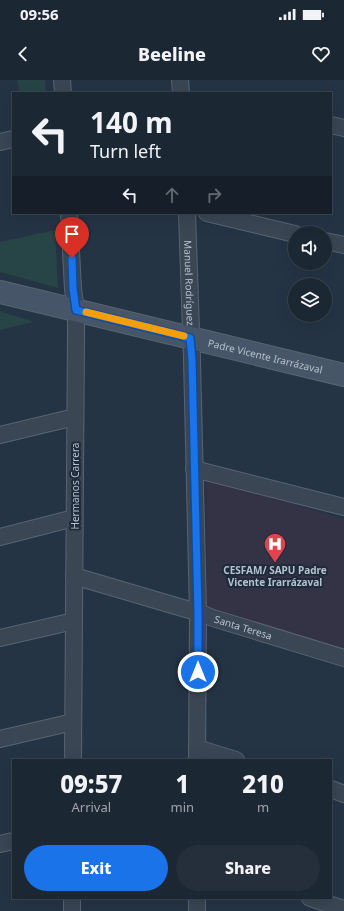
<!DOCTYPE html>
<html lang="en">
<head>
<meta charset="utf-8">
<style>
	:root { --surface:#1c2734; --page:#252f3c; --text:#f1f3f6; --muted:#a0a5ac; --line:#3a444f; --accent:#1a73e8 }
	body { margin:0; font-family:"Noto Sans",sans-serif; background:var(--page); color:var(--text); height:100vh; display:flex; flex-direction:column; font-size:15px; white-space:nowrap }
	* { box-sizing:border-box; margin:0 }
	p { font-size:13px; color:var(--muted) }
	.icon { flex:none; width:22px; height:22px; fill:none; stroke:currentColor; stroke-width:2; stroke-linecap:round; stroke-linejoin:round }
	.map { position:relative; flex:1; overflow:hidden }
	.side { position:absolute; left:12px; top:679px; width:320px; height:140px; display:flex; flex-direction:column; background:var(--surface); border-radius:0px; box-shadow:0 4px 16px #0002,0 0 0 1px var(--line) }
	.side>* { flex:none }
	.hud { position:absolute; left:12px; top:12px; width:320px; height:122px; border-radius:0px; box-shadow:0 4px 16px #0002,0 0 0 1px var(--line); background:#1c2734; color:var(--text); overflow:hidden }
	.controls { position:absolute; left:288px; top:146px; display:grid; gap:8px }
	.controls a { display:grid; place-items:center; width:44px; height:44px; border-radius:50%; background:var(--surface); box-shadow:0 4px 16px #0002,0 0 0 1px var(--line); font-size:20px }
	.pin { position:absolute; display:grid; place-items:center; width:34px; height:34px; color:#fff; margin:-41px -17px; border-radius:50% 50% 50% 0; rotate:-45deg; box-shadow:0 0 4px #0007 }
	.pin .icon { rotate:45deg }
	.me { position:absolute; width:44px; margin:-22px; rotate:0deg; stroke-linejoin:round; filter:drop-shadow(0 0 3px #0008) }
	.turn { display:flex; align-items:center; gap:14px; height:84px; padding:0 12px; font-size:18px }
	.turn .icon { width:52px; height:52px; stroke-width:2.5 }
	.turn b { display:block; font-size:28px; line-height:34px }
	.lanes { display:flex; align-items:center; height:38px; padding:0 12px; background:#0003; justify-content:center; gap:20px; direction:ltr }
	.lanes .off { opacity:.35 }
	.eta { display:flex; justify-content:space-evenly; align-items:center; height:68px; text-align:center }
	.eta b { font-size:24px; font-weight:800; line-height:28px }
	.cta { display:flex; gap:8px; margin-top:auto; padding:8px 12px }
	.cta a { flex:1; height:46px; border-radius:24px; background:var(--accent); color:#fff; font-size:16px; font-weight:800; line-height:46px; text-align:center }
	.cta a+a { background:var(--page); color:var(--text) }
	.status { display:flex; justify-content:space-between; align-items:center; height:28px; padding:0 20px; background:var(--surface); direction:ltr }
	.status svg { height:11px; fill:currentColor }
	header { display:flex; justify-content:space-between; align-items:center; height:52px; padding:0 12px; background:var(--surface); font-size:18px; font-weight:800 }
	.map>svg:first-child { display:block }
	.medical { fill:#343245 }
	.green { fill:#274446 }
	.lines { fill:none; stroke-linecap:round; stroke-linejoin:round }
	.street-casing { stroke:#586472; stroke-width:18 }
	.secondary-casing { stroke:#586472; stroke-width:24 }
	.street { stroke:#3a4654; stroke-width:16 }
	.secondary { stroke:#475568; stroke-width:22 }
	.route-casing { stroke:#114b97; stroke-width:10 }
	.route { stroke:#1a73e8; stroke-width:7 }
	.slow { stroke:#f59e0b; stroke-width:7 }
	.labels { text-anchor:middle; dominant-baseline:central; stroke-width:4; stroke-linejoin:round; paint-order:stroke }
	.street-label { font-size:10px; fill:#b7c1ce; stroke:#1e2b3a }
	.poi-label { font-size:10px; font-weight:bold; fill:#b7c1ce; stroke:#1e2b3a }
</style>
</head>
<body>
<div class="status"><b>09:56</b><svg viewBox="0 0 49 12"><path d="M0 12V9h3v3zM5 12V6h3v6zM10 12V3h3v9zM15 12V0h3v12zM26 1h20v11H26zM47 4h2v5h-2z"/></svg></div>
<header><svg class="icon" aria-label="back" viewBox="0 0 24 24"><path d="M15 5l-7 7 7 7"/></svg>Beeline<svg class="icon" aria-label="heart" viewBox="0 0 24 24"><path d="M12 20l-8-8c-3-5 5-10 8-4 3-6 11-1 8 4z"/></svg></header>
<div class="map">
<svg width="344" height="831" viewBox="0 0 344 831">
	<rect width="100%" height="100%" fill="#253445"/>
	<!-- medical -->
	<polygon class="medical" points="206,399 344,439 344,569 207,529"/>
	<!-- green -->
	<g class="green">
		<polygon points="17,0 45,0 46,13 20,13"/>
		<polygon points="55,150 58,208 0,192 0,162"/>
		<polygon points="0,231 34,242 0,250"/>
	</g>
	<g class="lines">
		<!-- street casing -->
		<g class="street-casing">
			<g id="street">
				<polyline points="62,0 63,13"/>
				<polyline points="180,0 181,13"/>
				<polyline points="331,45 344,48"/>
				<polyline points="0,62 13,59"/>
				<polyline points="69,133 73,209 76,230 76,252 73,680"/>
				<path id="s1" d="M187,133L192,280L198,532L197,680"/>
				<polyline points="207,133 295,154"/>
				<polyline points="325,161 344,165"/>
				<polyline points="0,355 75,337"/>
				<polyline points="194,389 344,427"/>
				<polyline points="0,457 74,438"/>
				<path id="s2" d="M74,496L186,529L198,532L213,538L344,578"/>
				<polyline points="0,558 74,541"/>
				<polyline points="0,659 73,642"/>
				<polyline points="197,668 236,680"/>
				<polyline points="331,709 344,714"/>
				<polyline points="0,764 13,761"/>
				<polyline points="197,818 197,831"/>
				<polyline points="310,818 344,829"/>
				<polyline points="72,831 72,818"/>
			</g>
		</g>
		<!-- secondary casing -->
		<g class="secondary-casing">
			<g id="secondary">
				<path id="s3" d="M0,212L344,295"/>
			</g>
		</g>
		<!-- street -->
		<use href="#street" class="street"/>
		<!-- secondary -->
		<use href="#secondary" class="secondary"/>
	</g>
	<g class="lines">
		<!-- route casing -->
		<g class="route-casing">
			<polyline id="route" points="72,178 73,208 76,230 190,258 192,280 198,532 198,592"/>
		</g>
		<!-- route -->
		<use href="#route" class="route"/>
		<!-- slow -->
		<polyline class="slow" points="86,232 184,256"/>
	</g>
	<!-- icons -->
	<defs>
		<g id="hospital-pin" transform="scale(1.15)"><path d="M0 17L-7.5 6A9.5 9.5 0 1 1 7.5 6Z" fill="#e0444e" stroke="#1e2b3a"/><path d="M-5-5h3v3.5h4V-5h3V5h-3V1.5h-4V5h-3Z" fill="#fff"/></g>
	</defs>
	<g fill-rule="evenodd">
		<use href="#hospital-pin" x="275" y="464"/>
	</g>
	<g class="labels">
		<!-- street labels -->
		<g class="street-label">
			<text stroke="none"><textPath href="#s1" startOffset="70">Manuel Rodríguez</textPath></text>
			<text stroke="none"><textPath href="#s3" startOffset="273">Padre Vicente Irarrázaval</textPath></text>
			<text transform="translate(75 406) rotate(-90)">Hermanos Carrera</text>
			<text stroke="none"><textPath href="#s2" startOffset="177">Santa Teresa</textPath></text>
		</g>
		<!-- poi labels -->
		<g class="poi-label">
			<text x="275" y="490">CESFAM/ SAPU Padre<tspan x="275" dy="12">Vicente Irarrázaval</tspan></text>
		</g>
	</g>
</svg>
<div class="controls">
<a><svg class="icon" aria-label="sound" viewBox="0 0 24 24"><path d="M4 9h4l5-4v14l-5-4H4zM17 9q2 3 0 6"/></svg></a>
<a><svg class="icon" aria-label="layers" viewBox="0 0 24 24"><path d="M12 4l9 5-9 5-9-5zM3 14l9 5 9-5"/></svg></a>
</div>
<div class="pin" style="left:72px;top:178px;background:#d93025"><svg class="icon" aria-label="arrive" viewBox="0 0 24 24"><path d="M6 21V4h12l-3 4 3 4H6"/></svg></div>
<svg class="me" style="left:198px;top:592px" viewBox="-20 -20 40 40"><circle r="17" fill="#1a73e8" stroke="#fff" stroke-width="3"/><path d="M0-11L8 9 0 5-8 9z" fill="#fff"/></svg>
<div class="hud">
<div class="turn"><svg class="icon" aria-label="left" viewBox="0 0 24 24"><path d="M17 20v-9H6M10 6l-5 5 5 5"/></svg><div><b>140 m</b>Turn left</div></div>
<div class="lanes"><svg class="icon" aria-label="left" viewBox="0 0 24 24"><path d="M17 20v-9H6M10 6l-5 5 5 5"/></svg><svg class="icon off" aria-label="ahead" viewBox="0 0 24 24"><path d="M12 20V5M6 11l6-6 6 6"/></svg><svg class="icon off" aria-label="right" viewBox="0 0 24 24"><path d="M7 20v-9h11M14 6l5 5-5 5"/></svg></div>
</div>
<section class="side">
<div class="eta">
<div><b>09:57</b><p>Arrival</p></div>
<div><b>1</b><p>min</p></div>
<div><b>210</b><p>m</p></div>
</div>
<div class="cta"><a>Exit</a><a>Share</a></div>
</section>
</div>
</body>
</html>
